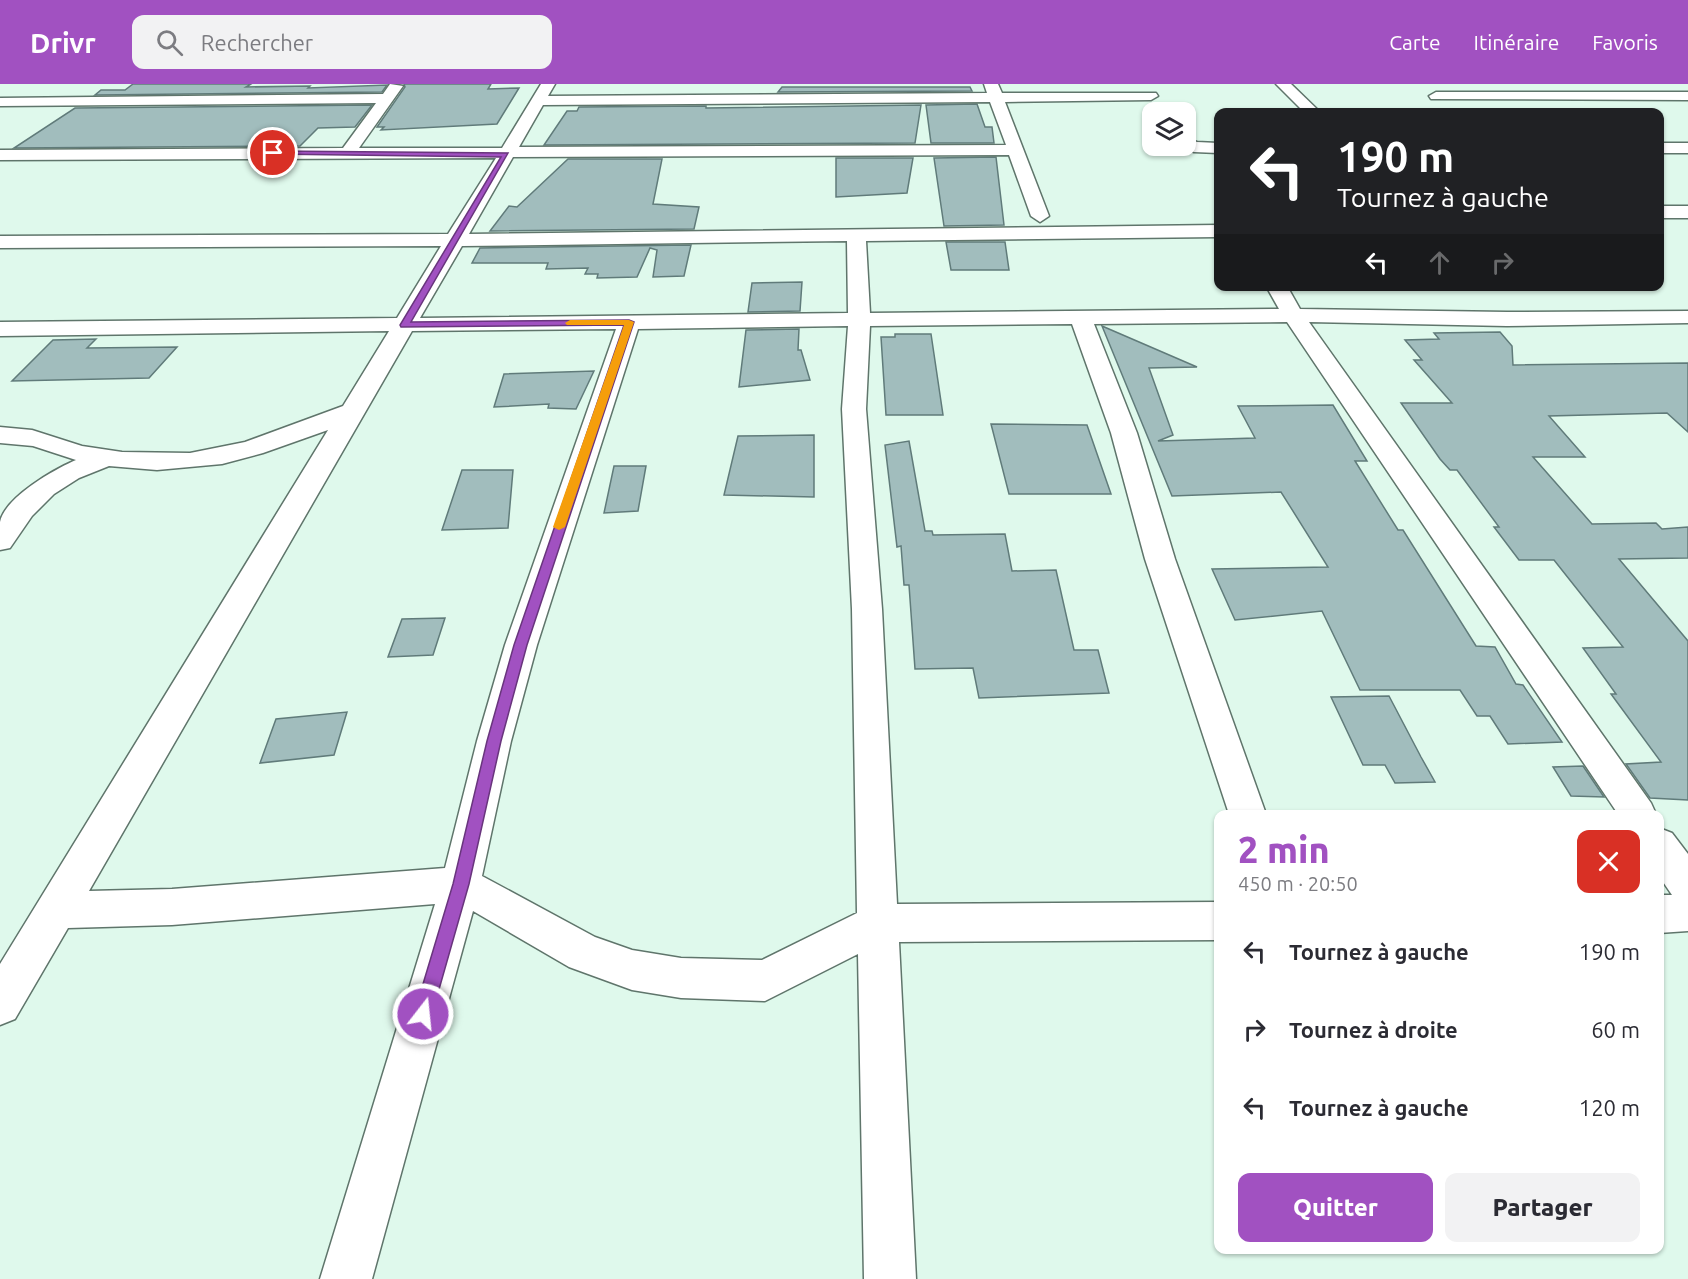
<!DOCTYPE html>
<html lang="fr">
<head>
<meta charset="utf-8">
<style>
	:root { --surface:#fff; --page:#f2f2f3; --text:#2b2b33; --muted:#7c7c81; --accent:#a151c1 }
	body { margin:0; font-family:Ubuntu,sans-serif; background:var(--page); color:var(--text); height:100vh; display:flex; flex-direction:column; font-size:22px; white-space:nowrap }
	* { box-sizing:border-box; margin:0 }
	p { font-size:20px; color:var(--muted) }
	.icon { flex:none; width:33px; height:33px; fill:none; stroke:currentColor; stroke-width:2; stroke-linecap:round; stroke-linejoin:round }
	.map { position:relative; flex:1; overflow:hidden }
	.details { position:absolute; left:1214px; top:726px; width:450px; height:444px; display:flex; flex-direction:column; background:var(--surface); border-radius:12px; box-shadow:0 2px 4px #0004 }
	.details>* { flex:none }
	.guide { position:absolute; left:1214px; top:24px; width:450px; height:183px; border-radius:12px; box-shadow:0 2px 4px #0004; background:#202124; color:#fff; overflow:hidden }
	.fabs { position:absolute; left:1142px; top:18px; display:grid; gap:12px }
	.fabs a { display:grid; place-items:center; width:54px; height:54px; border-radius:12px; background:var(--surface); box-shadow:0 2px 4px #0004; font-size:30px }
	.pin { position:absolute; display:grid; place-items:center; width:51px; height:51px; color:#fff; margin:-26px; border:3px solid #fff; border-radius:50%; box-shadow:0 2px 6px #0007 }
	.me { position:absolute; width:66px; margin:-33px; rotate:16deg; stroke-linejoin:round; filter:drop-shadow(0 0 4px #0008) }
	.turn { display:flex; align-items:center; gap:21px; height:126px; padding:0 24px; font-size:27px }
	.turn .icon { width:78px; height:78px; stroke-width:2.5 }
	.turn b { display:block; font-size:42px; line-height:51px }
	.lanes { display:flex; align-items:center; height:57px; padding:0 24px; background:#0003; justify-content:center; gap:30px; direction:ltr }
	.lanes .off { opacity:.35 }
	.round { display:grid; place-items:center; flex:none; width:63px; height:63px; border-radius:12px; background:var(--page) }
	.head { display:flex; align-items:center; justify-content:space-between; height:102px; padding:0 24px }
	h1 { font-size:36px; font-weight:800; line-height:45px; color:var(--accent) }
	.button { display:flex; gap:12px; margin-top:auto; padding:12px 24px }
	.button a { flex:1; height:69px; border-radius:12px; background:var(--accent); color:#fff; font-size:24px; font-weight:800; line-height:69px; text-align:center }
	.button a+a { background:var(--page); color:var(--text) }
	ul { padding:0; list-style:none }
	li { display:flex; align-items:center; gap:18px; height:78px; padding:0 24px }
	li div { flex:1 }
	li b { display:block; font-size:22px }
	li em { font-style:normal }
	header { display:flex; align-items:center; gap:36px; box-sizing:border-box; height:84px; padding:0 30px; background:var(--accent); color:#fff }
	header strong { font-size:28px }
	nav { display:flex; gap:33px; margin-inline-start:auto; font-size:21px }
	.search { width:420px; height:54px; background:var(--page); display:flex; align-items:center; gap:15px; box-sizing:border-box; padding:0 21px; border-radius:12px; color:var(--muted); font-size:22px }
	.map>svg:first-child { display:block }
	.building { fill:#a1bdbd; stroke:#607b7a; stroke-width:1.5 }
	.lines { fill:none; stroke-linecap:round; stroke-linejoin:round }
	.minor-casing { stroke:#5f756b; stroke-width:3 }
	.minor { fill:#fff; fill-rule:evenodd }
	.route { fill:#a151c1; stroke:#69357d; stroke-width:1.5 }
	.slow { fill:#f59e0b }
</style>
</head>
<body>
<header>
<strong>Drivr</strong>
<div class="search"><svg class="icon" aria-label="search" viewBox="0 0 24 24"><circle cx="10" cy="10" r="6"/><path d="M15 15l6 6"/></svg>Rechercher</div>
<nav><a>Carte</a><a>Itinéraire</a><a>Favoris</a></nav>
</header>
<div class="map">
<svg width="1688" height="1195" viewBox="0 0 1688 1195">
	<rect width="100%" height="100%" fill="#dff9ec"/>
	<!-- building -->
	<g class="building">
		<polygon points="133,0 251,0 246,3 310,2 308,4 387,1 382,8 95,11 101,6 125,6"/>
		<polygon points="404,0 491,0 488,5 519,4 497,40 381,46 384,43 377,43 405,3"/>
		<polygon points="782,3 970,3 972,7 778,8"/>
		<polygon points="977,20 985,43 992,43 994,59 931,59 926,21"/>
		<polygon points="372,21 355,43 318,44 300,62 14,64 75,24"/>
		<polygon points="921,21 915,59 544,61 567,27 577,27 579,23 706,22 706,24"/>
		<polygon points="996,73 1004,141 944,142 934,74"/>
		<polygon points="836,74 913,74 907,109 836,113"/>
		<polygon points="568,75 662,75 653,120 699,123 694,145 490,147 509,122 517,123"/>
		<polygon points="946,158 1005,158 1009,186 951,186"/>
		<polygon points="691,161 684,192 653,193 657,166 650,164 637,193 597,194 598,190 585,190 588,184 546,185 548,179 472,179 480,164"/>
		<polygon points="802,198 800,227 748,228 752,199"/>
		<polygon points="1102,242 1197,283 1149,284 1173,351 1158,357 1255,354 1238,322 1333,321 1367,377 1355,377 1398,446 1403,446 1476,562 1495,563 1516,600 1523,601 1562,658 1508,660 1490,632 1477,632 1460,606 1360,606 1322,527 1235,536 1212,485 1328,483 1281,408 1172,412"/>
		<polygon points="799,245 798,266 801,266 810,296 739,303 746,246"/>
		<polygon points="1500,248 1512,262 1513,281 1688,279 1688,348 1667,329 1549,332 1585,373 1533,373 1592,440 1656,439 1662,445 1688,443 1688,474 1619,475 1688,557 1688,716 1650,714 1626,680 1661,678 1611,610 1616,610 1583,564 1623,563 1554,476 1519,476 1494,443 1499,443 1457,386 1450,386 1440,375 1401,319 1452,319 1414,276 1422,276 1405,256 1439,255 1434,249"/>
		<polygon points="895,250 931,250 943,331 886,331 881,253 895,253"/>
		<polygon points="96,255 87,264 177,263 149,294 12,297 53,256"/>
		<polygon points="594,287 576,325 548,324 549,320 494,323 504,290"/>
		<polygon points="991,340 1087,341 1111,410 1009,410"/>
		<polygon points="814,351 814,413 724,411 738,352"/>
		<polygon points="909,357 925,447 932,447 933,451 1005,450 1012,487 1056,486 1074,566 1098,566 1109,609 979,614 973,584 915,585 909,501 904,501 901,462 897,463 885,361"/>
		<polygon points="614,382 646,382 638,427 604,429"/>
		<polygon points="462,386 513,386 508,444 442,446"/>
		<polygon points="445,534 433,571 388,573 402,535"/>
		<polygon points="1389,612 1421,673 1435,698 1395,699 1385,681 1363,681 1331,613"/>
		<polygon points="347,628 334,671 260,679 276,635"/>
		<polygon points="1583,682 1604,713 1571,712 1553,683"/>
	</g>
	<g class="lines">
		<!-- minor casing -->
		<g class="minor-casing">
			<g id="minor">
				<path d="M390,0L403,2L359,64H502L541,0H555L548,12L987,9L984,0H998L1002,9H1156L1158,12L1151,16L1005,18L1049,132L1040,138L1031,132L1009,71L513,73L469,150L1218,141V153L866,157L870,229L1279,225L1266,202H1287L1300,225L1507,228L1688,227V239L1507,242L1309,238L1651,719L1656,730H1618L1287,238L1094,240L1137,349L1175,475L1266,730H1229L1145,475L1111,349L1072,240L870,242L866,325L882,525L897,820L1218,818V856L899,858L916,1195H864L858,870L765,917L681,914L632,906L569,883L473,827L372,1195H320L435,820L172,841L68,844L15,935L0,941V880L328,346L263,369L222,380L157,386L109,382L79,394L54,410L32,432L10,464L0,466C0,457 0,446 0,438C5,413 55,385 76,376L33,362L0,359V343L32,346L82,362L122,368L190,369L245,358L343,322L389,247L0,252V238L397,234L441,162L0,164V152L448,150L496,74L0,76V66L343,64L376,19L0,22V14L383,10ZM990,18L1006,61L519,63L543,21ZM847,157L848,229L420,234L462,162ZM848,242L842,325L852,525L857,829L762,876L681,874L632,866L595,853L482,792L511,657L537,561L638,245ZM616,245L505,561L477,657L445,784L172,805L89,807L412,247Z"/>
				<polygon points="1276,0 1291,0 1320,28 1304,28"/>
				<polygon points="1436,8 1688,8 1688,16 1431,15 1429,12"/>
				<polygon points="1185,54 1197,58 1218,59 1218,69 1194,68 1179,62 1185,62"/>
				<rect x="1659" y="59" width="29" height="10"/>
				<rect x="1659" y="122" width="29" height="12"/>
				<polygon points="1659,744 1672,749 1688,770 1688,847 1659,849 1659,811 1672,811 1659,792"/>
			</g>
		</g>
		<!-- minor -->
		<use href="#minor" class="minor"/>
	</g>
	<!-- route -->
	<polygon class="route" points="273,67 508,69 411,238 629,236 634,238 527,561 501,657 469,800 432,930 429,936 423,939 417,936 414,930 453,800 487,657 514,561 624,241 401,243 400,241 501,73 271,70"/>
	<!-- slow -->
	<polygon class="slow" points="570,236 629,236 634,238 565,443 559,446 553,443 624,241 567,241 565,239"/>
</svg>
<div class="fabs">
<a><svg class="icon" aria-label="layers" viewBox="0 0 24 24"><path d="M12 4l9 5-9 5-9-5zM3 14l9 5 9-5"/></svg></a>
</div>
<div class="pin" style="left:273px;top:69px;background:#d93025"><svg class="icon" aria-label="arrive" viewBox="0 0 24 24"><path d="M6 21V4h12l-3 4 3 4H6"/></svg></div>
<svg class="me" style="left:423px;top:930px" viewBox="-20 -20 40 40"><circle r="17" fill="#a151c1" stroke="#fff" stroke-width="3"/><path d="M0-11L8 9 0 5-8 9z" fill="#fff"/></svg>
<div class="guide">
<div class="turn"><svg class="icon" aria-label="left" viewBox="0 0 24 24"><path d="M17 20v-9H6M10 6l-5 5 5 5"/></svg><div><b>190 m</b>Tournez à gauche</div></div>
<div class="lanes"><svg class="icon" aria-label="left" viewBox="0 0 24 24"><path d="M17 20v-9H6M10 6l-5 5 5 5"/></svg><svg class="icon off" aria-label="ahead" viewBox="0 0 24 24"><path d="M12 20V5M6 11l6-6 6 6"/></svg><svg class="icon off" aria-label="right" viewBox="0 0 24 24"><path d="M7 20v-9h11M14 6l5 5-5 5"/></svg></div>
</div>
<section class="details">
<div class="head"><div><h1>2 min</h1><p>450 m · 20:50</p></div><a class="round" style="background:#d93025;color:#fff"><svg class="icon" aria-label="close" viewBox="0 0 24 24"><path d="M6 6l12 12M18 6L6 18"/></svg></a></div>
<ul>
<li><svg class="icon" aria-label="left" viewBox="0 0 24 24"><path d="M17 20v-9H6M10 6l-5 5 5 5"/></svg><div><b>Tournez à gauche</b></div><em>190 m</em></li>
<li><svg class="icon" aria-label="right" viewBox="0 0 24 24"><path d="M7 20v-9h11M14 6l5 5-5 5"/></svg><div><b>Tournez à droite</b></div><em>60 m</em></li>
<li><svg class="icon" aria-label="left" viewBox="0 0 24 24"><path d="M17 20v-9H6M10 6l-5 5 5 5"/></svg><div><b>Tournez à gauche</b></div><em>120 m</em></li>
</ul>
<div class="button"><a>Quitter</a><a>Partager</a></div>
</section>
</div>
</body>
</html>
